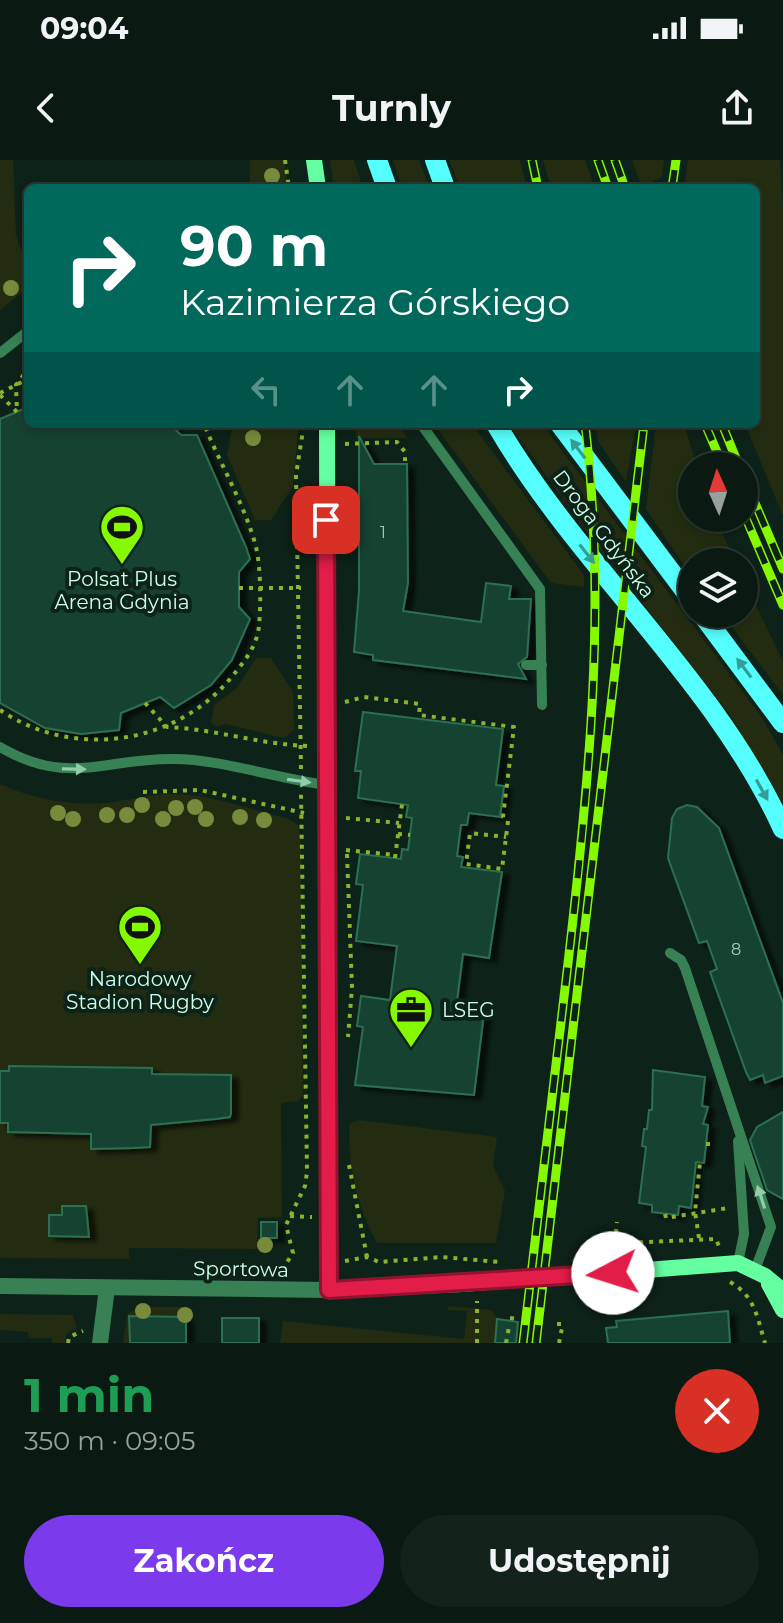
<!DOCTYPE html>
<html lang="pl">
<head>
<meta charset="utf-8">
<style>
	:root { --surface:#0a1a12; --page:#13231b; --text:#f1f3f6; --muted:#99a19f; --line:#2a3832; --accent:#7c3aed }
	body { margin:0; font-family:Montserrat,sans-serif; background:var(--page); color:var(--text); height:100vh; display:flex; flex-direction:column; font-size:30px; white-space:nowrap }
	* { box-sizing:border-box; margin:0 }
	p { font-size:26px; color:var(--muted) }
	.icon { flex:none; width:44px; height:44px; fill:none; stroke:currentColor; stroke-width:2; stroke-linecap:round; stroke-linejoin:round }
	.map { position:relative; height:1183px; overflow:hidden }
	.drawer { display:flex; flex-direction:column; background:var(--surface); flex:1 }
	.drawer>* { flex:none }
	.hud { position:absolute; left:24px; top:24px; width:736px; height:244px; border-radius:12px; box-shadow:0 4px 12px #0003,0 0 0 2px var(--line); background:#00695c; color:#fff; overflow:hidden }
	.needle { width:52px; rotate:357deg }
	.buttons { position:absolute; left:678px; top:292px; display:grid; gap:16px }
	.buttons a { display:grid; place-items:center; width:80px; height:80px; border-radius:50%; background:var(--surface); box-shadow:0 4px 12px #0003,0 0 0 2px var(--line); font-size:40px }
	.pin { position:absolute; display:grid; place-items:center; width:68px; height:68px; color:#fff; margin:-34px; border-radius:16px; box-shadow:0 4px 12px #0006 }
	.me { position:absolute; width:88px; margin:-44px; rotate:265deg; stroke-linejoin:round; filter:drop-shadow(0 0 6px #0008) }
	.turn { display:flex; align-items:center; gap:28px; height:168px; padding:0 24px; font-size:36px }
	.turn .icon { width:104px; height:104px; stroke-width:2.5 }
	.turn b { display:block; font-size:56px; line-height:68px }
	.lanes { display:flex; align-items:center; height:76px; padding:0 24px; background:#0003; justify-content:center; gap:40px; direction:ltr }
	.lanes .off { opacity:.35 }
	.round { display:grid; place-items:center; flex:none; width:84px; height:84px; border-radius:42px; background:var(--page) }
	.overview { display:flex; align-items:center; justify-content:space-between; height:136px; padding:0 24px }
	h1 { font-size:48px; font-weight:700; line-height:60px; color:#1e9e55 }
	.button { display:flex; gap:16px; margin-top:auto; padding:16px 24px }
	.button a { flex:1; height:92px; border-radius:48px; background:var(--accent); color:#fff; font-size:32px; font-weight:700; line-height:92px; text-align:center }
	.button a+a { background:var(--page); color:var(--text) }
	.status { display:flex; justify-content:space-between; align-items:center; height:56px; padding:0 40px; background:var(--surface); direction:ltr }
	.status svg { height:22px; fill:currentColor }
	header { display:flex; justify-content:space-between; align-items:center; height:104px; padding:0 24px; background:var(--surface); font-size:36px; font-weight:700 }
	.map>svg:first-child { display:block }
	.green { fill:#232c10 }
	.building { fill:#194331; stroke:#2b6f51; stroke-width:2; filter:url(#shadow) }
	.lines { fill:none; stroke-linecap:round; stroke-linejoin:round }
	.path { stroke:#8bb32d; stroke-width:4; stroke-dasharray:4 6; stroke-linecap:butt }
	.lane { stroke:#388155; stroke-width:10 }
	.street { stroke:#388155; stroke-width:16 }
	.secondary { stroke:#65ffa1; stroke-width:16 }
	.primary { stroke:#55fffd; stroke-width:20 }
	.rail-casing { stroke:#85f900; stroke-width:9 }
	.rail { stroke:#0d2218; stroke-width:6; stroke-dasharray:18; stroke-linecap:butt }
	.tree { fill:#788a3c }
	.oneway { fill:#359c96 }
	.oneway2 { fill:#92cdab }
	.route-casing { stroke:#92132f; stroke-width:20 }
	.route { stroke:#e11d48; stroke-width:14 }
	.labels { text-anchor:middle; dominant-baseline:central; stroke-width:8; stroke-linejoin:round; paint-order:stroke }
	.number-label { font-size:16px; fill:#a1d0b8 }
	.street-label { font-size:20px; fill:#ceffe5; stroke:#0d2218 }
	.poi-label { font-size:20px; fill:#ceffe5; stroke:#0d2218 }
</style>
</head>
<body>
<div class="status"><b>09:04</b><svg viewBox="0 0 49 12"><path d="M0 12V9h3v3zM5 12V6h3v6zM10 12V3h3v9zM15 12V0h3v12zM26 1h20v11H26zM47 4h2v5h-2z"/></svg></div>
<header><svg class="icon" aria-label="back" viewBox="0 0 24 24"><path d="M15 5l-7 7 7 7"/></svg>Turnly<svg class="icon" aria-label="share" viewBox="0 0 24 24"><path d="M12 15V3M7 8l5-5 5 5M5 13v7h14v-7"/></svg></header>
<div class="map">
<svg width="783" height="1183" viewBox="0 0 783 1183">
	<defs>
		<filter id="shadow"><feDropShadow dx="7" dy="4" stdDeviation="2" flood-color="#0009"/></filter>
	</defs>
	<rect width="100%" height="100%" fill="#0d2218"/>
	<!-- green -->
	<g class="green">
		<polygon points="0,0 13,0 16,74 28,111 28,128 0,150"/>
		<polygon points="250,0 284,0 288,28 250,28"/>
		<polygon points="330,0 354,0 363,28 334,28"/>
		<polygon points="393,0 419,0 430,28 402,28"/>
		<polygon points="449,0 520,0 527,28 460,28"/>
		<polygon points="543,0 585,0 595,28 551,28"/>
		<polygon points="632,0 664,0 662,17 642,27"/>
		<polygon points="688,0 780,0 783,50 783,356 745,264 756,264 756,28 684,28"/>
		<polygon points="233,264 299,264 293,326 271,360 255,360 227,295"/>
		<polygon points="355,264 399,264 407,278 356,278"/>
		<polygon points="434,264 472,264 584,415 584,427 551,423"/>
		<polygon points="509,264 542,264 761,556 783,594 783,643 728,552 584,369"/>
		<polygon points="595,264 636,264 626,322 598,281"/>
		<polygon points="656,264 684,264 697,306 692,306 692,358 715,358 736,402 692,402 692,417 646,349"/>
		<polygon points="744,420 783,502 783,535 722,454 744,454"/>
		<polygon points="256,498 271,498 293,532 294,570 284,578 225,564 217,567 211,563 214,545 236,529"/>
		<path d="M0,624C35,640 76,647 114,642C135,639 154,634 175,634C213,635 252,650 289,659L298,665L301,680L303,935L298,941L281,943L282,1057L258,1058L257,1089L129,1088V1099L0,1098Z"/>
		<path d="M359,960L497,977L493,1006L505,1031L496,1083H377C357,1046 348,1006 349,964Z"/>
		<polygon points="448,1146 491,1150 497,1159 495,1183 280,1183 283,1161 464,1179 467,1151 448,1150"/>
		<polygon points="138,1147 187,1147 186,1157 130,1156 130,1183 123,1183 127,1154"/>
		<polygon points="0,1154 73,1155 77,1168 66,1174 65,1183 52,1183 52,1178 29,1178 28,1172 0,1170"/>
	</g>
	<!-- building -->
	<g class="building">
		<polygon points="28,247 28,264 170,264 181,275 197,275 246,387 250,399 239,412 239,447 250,459 232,500 211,525 174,548 160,537 121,553 119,570 81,574 45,568 0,543 0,259"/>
		<polygon points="359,276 374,304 407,304 408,423 403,451 481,462 486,423 511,426 509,439 531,439 527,497 518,504 526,519 373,500 373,495 354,492 359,431"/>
		<polygon points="363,552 503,569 496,625 504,626 500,657 469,653 467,665 461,665 457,696 463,697 461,707 502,712 489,798 463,794 456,849 484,853 474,935 355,925 363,867 357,866 361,836 390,840 397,786 356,781 363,725 356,724 360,694 401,699 402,689 408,690 412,658 406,657 408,645 358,638 361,611 355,611"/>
		<polygon points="687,645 697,647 719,668 783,843 783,916 765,923 763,915 750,920 746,912 710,812 717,809 707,781 699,783 668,698 672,658 677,649"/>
		<polygon points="9,906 152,908 152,914 231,915 231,953 230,957 216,959 151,965 150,987 134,988 91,989 91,974 8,972 8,963 0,963 0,911 9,911"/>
		<polygon points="653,910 705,917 702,946 708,947 703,964 708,965 704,1003 696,1002 691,1048 679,1046 678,1055 652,1052 652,1045 639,1043 646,987 642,986 644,969 647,969 649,950 652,950"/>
		<polygon points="783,952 783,1039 767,1030 750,980 757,967"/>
		<polygon points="62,1046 86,1046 89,1077 49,1076 49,1055 62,1055"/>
		<rect x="261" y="1062" width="16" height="16"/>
		<polygon points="728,1151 730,1183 608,1183 606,1168 617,1167 616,1161"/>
		<polygon points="129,1156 186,1157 186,1183 130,1183"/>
		<rect x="222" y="1158" width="37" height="25"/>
		<polygon points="497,1159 518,1162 516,1183 495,1183"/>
	</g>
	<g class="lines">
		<!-- path -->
		<g class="path">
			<polyline points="285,0 289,28"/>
			<polyline points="0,233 28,219"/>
			<polyline points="0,235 17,252 16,225 28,209"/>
			<polyline points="345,284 397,282 405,292 405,301"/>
			<polyline points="239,428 301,428"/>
			<polyline points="345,542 364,537 420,544 419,555 514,567 503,657 508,661 502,709 466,704 470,673 506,677"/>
			<path d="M145,543L167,567C216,569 261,585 310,586"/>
			<path d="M0,550C72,599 173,586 230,519C243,503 257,487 259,466C261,444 261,409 256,387C245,345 220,304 204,264"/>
			<polyline points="301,609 296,315 304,264"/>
			<polyline points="143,632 200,630 304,653"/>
			<polyline points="346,658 399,663"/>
			<polyline points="398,674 410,675"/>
			<polyline points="346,690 395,695"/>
			<polyline points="347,694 352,828 348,877"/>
			<polyline points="395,698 402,644"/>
			<polyline points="706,984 713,984"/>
			<polyline points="349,1005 367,1097"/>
			<polyline points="665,1054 666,1058 728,1048"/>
			<polyline points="290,1056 312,1057"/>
			<polyline points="699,1078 695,1052 700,1002"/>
			<polyline points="615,1083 617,1062"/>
			<polyline points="583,1096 600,1084 716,1079 720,1089"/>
			<polyline points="345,1101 367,1097 379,1102 442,1097 499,1102"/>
			<polyline points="282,1110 293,1093 286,1065 305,1026 307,1012 301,634"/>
			<path d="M206,1111C219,1101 240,1105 254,1111"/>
			<path d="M730,1122C755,1136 757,1157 765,1183"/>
			<polyline points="510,1158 518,1159"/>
			<polyline points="557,1164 563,1164"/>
			<polyline points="68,1183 69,1177 83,1171"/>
			<polyline points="477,1183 477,1141"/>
			<polyline points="506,1183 509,1167"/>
			<polyline points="559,1183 562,1168"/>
		</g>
		<!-- lane -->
		<g class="lane">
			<polyline points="0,193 28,171"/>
			<polyline points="421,264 540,429 542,545"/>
			<polyline points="526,505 542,505"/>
			<path d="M0,587C68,627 105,598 174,599C219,599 279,619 327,625"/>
			<polyline points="670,793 681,800 685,808 771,1067 755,1110"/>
			<polyline points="738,1103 744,1074 738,981"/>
		</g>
		<!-- street -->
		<g class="street">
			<polyline points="0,1126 329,1130"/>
			<polyline points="100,1183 107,1128"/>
		</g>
		<!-- secondary -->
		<g class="secondary">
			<polyline points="314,0 318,28"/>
			<polyline points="327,264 329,1130 462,1124 738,1103 765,1116 783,1131"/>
			<polyline points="769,1124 783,1150"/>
		</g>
		<!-- primary -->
		<g class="primary">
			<polyline points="377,0 387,28"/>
			<polyline points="435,0 445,28"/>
			<path d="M496,264C579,407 714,518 783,669"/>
			<polyline points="560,264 692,440"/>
			<polyline points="702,454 783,563"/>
		</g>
		<!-- rail casing -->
		<g class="rail-casing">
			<g id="rail">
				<polyline points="532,0 538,28"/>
				<polyline points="598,0 608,28"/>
				<polyline points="615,0 625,28"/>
				<polyline points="672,28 676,0"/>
				<polyline points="705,264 723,306"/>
				<polyline points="722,264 739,306"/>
				<polyline points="744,317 783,409"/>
				<polyline points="744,354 783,445"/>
				<path d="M523,1183C538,1056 553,930 568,803C589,622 607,446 585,264"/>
				<polyline points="536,1183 644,264"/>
			</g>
		</g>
		<!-- rail -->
		<use href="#rail" class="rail"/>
	</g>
	<!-- trees -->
	<g class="tree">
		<circle cx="272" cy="16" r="8"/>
		<circle cx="11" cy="128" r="8"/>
		<circle cx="253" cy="278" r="8"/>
		<circle cx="142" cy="645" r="8"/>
		<circle cx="195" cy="647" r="8"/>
		<circle cx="176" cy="648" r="8"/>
		<circle cx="58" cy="653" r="8"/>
		<circle cx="107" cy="655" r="8"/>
		<circle cx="127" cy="655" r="8"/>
		<circle cx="240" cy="657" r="8"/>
		<circle cx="73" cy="659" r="8"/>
		<circle cx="163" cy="659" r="8"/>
		<circle cx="206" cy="659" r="8"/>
		<circle cx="264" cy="660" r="8"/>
		<circle cx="265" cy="1085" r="8"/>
		<circle cx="143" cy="1151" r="8"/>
		<circle cx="185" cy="1155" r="8"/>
	</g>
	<!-- one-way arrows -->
	<defs><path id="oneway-solid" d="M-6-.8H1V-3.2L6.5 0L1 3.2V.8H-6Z" transform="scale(2)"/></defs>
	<g class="oneway">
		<use href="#oneway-solid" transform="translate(578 289) rotate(-127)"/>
		<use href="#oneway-solid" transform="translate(587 394) rotate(52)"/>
		<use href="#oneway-solid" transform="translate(744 508) rotate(-127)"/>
		<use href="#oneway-solid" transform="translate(762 630) rotate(61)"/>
	</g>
	<g class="oneway2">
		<use href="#oneway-solid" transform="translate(74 609) rotate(1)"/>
		<use href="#oneway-solid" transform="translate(299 621) rotate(8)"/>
		<use href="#oneway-solid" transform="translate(761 1037) rotate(-108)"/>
	</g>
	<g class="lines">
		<!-- route casing -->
		<g class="route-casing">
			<polyline id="route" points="326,360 329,1130 613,1113"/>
		</g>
		<!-- route -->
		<use href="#route" class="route"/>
	</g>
	<!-- icons -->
	<defs>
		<g id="stadium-pin" transform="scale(2.3)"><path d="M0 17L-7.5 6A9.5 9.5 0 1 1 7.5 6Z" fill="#85f900" stroke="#0d2218"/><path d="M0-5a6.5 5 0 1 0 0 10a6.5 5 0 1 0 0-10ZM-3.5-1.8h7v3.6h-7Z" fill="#111"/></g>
		<g id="office-pin" transform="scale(2.3)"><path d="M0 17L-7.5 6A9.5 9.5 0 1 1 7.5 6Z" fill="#85f900" stroke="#0d2218"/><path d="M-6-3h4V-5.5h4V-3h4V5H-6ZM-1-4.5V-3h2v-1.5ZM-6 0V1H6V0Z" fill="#111"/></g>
	</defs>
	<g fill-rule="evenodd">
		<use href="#stadium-pin" x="122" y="367"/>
		<use href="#stadium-pin" x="140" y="767"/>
		<use href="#office-pin" x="411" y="850"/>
	</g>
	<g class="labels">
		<!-- number labels -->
		<g class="number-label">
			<text x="383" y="372">1</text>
			<text x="736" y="789">8</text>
		</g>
		<!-- street labels -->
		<g class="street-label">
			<text transform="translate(604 374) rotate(53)">Droga Gdyńska</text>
			<text transform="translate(241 1109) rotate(1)">Sportowa</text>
		</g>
		<!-- poi labels -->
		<g class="poi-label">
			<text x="122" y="419">Polsat Plus<tspan x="122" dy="23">Arena Gdynia</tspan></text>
			<text x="140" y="819">Narodowy<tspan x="140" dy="23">Stadion Rugby</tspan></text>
			<text x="442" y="850" text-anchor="start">LSEG</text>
		</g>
	</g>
</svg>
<div class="buttons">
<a><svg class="needle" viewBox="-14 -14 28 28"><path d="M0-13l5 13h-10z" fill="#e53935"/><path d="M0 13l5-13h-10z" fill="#99a19f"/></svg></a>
<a><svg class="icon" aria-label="layers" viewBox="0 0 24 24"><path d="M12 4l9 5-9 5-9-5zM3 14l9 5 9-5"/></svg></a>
</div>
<div class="pin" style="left:326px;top:360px;background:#d93025"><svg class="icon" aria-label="arrive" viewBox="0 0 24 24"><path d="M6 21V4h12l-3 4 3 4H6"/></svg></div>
<svg class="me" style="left:613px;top:1113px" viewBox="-20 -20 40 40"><circle r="19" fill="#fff"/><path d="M0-13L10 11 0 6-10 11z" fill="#e11d48"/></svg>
<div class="hud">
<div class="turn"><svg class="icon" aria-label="right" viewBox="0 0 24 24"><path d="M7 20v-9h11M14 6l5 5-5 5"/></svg><div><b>90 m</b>Kazimierza Górskiego</div></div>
<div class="lanes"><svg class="icon off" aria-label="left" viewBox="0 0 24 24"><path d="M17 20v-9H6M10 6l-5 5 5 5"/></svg><svg class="icon off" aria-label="ahead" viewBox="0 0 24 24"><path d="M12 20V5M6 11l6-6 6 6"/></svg><svg class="icon off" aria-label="ahead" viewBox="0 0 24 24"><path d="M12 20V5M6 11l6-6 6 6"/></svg><svg class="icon" aria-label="right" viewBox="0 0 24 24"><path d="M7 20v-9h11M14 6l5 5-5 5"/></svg></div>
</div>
</div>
<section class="drawer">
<div class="overview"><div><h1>1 min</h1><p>350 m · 09:05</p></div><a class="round" style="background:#d93025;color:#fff"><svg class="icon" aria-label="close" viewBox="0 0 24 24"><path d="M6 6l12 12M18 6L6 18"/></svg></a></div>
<div class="button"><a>Zakończ</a><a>Udostępnij</a></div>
</section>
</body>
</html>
